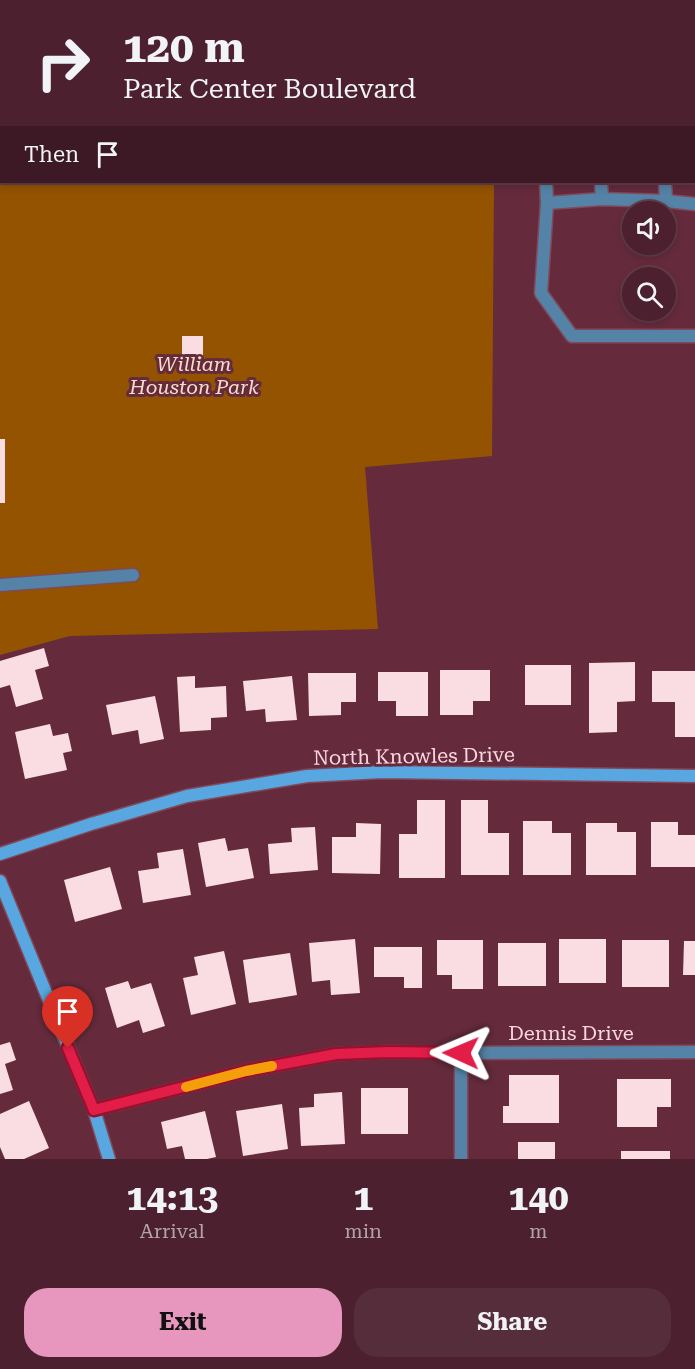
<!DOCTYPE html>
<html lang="en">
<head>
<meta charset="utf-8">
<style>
	:root { --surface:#4c202e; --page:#562d3a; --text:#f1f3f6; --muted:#b2a3aa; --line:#633e4a; --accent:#e797bd }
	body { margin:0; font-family:"Roboto Serif",serif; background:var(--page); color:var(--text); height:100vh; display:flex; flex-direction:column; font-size:22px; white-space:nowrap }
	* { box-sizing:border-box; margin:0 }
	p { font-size:20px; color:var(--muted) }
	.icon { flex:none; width:33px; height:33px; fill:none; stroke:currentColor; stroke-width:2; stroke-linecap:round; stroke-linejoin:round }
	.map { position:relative; height:1159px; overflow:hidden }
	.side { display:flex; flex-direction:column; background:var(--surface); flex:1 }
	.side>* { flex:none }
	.guide { position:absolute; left:0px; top:0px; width:696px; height:183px; box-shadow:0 3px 9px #0003,0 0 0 2px var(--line); background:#4c202e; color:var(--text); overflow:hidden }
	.fabs { position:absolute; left:622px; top:201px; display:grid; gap:12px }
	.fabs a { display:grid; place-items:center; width:54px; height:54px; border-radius:50%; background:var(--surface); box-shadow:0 3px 9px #0003,0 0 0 2px var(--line); font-size:30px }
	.pin { position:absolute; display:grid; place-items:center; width:51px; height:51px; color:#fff; margin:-62px -26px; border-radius:50% 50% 50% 0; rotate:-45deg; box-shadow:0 0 6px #0007 }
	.pin .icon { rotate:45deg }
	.me { position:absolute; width:66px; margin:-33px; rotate:271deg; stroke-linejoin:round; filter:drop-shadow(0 0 4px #0008) }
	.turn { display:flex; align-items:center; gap:21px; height:126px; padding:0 24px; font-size:27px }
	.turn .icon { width:78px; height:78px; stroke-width:2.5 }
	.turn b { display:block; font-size:42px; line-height:51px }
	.then { display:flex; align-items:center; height:57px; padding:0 24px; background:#0003; gap:12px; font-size:22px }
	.eta { display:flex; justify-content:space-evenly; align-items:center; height:102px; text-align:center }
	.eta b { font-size:36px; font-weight:700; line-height:42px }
	.primary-button { display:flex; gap:12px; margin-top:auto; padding:12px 24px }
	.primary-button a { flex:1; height:69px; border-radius:24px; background:var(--accent); color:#111; font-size:24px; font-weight:700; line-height:69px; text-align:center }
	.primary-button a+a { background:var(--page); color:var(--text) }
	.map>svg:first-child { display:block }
	.green { fill:#935300 }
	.building { fill:#fadce3 }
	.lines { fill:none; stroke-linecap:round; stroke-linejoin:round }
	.lane-casing { stroke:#804a5a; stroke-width:15 }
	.street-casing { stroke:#804a5a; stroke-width:15 }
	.secondary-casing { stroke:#804a5a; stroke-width:15 }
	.lane { stroke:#5483a7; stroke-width:12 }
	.street { stroke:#5483a7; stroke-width:12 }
	.secondary { stroke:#58a7e0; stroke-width:12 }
	.route-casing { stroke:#92132f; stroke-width:15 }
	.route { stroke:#e11d48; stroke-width:10 }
	.slow { stroke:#f59e0b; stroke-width:10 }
	.labels { text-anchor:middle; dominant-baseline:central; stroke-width:6; stroke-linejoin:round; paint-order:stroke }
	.park-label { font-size:20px; font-style:italic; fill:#f6ddc8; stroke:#652b3d }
	.street-label { font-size:20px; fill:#fbd6de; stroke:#652b3d }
</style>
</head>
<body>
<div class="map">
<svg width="695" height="1159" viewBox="0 0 695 1159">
	<rect width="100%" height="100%" fill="#652b3d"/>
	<!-- green -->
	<polygon class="green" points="0,55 1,55 2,182 494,182 492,456 365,467 378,629 70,636 0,655"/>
	<!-- building -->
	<g class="building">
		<rect x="182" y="336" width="21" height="36"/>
		<rect x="0" y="439" width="5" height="64"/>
		<polygon points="44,648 49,666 35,670 43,699 16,707 10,685 0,688 0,661"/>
		<polygon points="635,662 635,701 617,702 617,732 589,733 589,663"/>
		<rect x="525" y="665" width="46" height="40"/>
		<polygon points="440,670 490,670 490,701 473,701 473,715 440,715"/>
		<polygon points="652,671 695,671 695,737 675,737 675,702 652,702"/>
		<polygon points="378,672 428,672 428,716 396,716 396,701 378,701"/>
		<polygon points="308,673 356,673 356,702 341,702 341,715 309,716"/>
		<polygon points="195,676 195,688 226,686 227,717 211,718 211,730 180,732 177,677"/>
		<polygon points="292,676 297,720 266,722 265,709 246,711 243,681"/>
		<polygon points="155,696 164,739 140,744 138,730 112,735 106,705"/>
		<polygon points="50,724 53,736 68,733 72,751 63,753 67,770 25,779 15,732"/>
		<polygon points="417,800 445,800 445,878 399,878 399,834 417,834"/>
		<polygon points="461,800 488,800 488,833 509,833 509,875 461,875"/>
		<polygon points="523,821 552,821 552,833 571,833 571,875 523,875"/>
		<polygon points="651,822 678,822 678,835 695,835 695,867 651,867"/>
		<polygon points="356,823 381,824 380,874 332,873 332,837 356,837"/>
		<polygon points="586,823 617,823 617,832 636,832 636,875 586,875"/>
		<polygon points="315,827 318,870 270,874 268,844 292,842 291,828"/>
		<polygon points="225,838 228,851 248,848 254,878 206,887 198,843"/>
		<polygon points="183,849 191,895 143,903 138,871 159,868 157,853"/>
		<polygon points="110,867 122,909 75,922 64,880"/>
		<polygon points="355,939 360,993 331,995 330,980 312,982 309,943"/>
		<rect x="559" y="939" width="47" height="44"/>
		<polygon points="437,940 483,940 483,989 452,989 452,975 437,975"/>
		<rect x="622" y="940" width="47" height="47"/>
		<polygon points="684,941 695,941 695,975 683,975"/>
		<rect x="498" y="943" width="48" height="43"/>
		<polygon points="374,947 422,947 422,988 404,988 404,977 374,977"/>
		<polygon points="224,951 236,1004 191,1015 183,978 198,975 194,957"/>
		<polygon points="290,953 297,995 249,1003 243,960"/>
		<polygon points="128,981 131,989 151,983 165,1026 143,1033 139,1020 117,1028 105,988"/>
		<polygon points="10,1042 16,1060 5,1064 13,1090 0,1094 0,1045"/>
		<polygon points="509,1075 559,1075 559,1123 503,1123 503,1106 509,1106"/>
		<polygon points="617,1079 671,1079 671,1107 657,1107 657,1127 617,1127"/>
		<rect x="361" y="1088" width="47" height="46"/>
		<polygon points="342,1092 345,1144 301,1146 299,1108 314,1107 314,1094"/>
		<polygon points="29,1101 49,1148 24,1159 5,1159 0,1147 0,1114"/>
		<polygon points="282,1104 288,1149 243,1156 236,1111"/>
		<polygon points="205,1111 216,1157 207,1159 185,1159 182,1146 167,1149 161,1122"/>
		<rect x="518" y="1142" width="37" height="17"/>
		<rect x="621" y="1151" width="49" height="8"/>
	</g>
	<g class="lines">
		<!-- lane casing -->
		<g class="lane-casing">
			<g id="lane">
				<polyline points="541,0 541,2"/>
				<polyline points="597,0 597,2"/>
				<polyline points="661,0 661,2"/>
				<polyline points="546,182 547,203 541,293 572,336 695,336"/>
				<polyline points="601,182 602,199"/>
				<polyline points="665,182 666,201"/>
				<polyline points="547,203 602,199 666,201 695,204"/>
				<polyline points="0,585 133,575"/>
			</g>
		</g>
		<!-- street casing -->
		<g class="street-casing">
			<g id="street">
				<polyline points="94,1110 246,1071 336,1054 388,1052 461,1053 695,1052"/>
				<polyline points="461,1159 461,1053"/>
			</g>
		</g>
		<!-- secondary casing -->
		<g class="secondary-casing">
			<g id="secondary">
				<polyline points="0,854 91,824 187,796 307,776 382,772 695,776"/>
				<polyline points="0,881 94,1110 109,1159"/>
			</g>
		</g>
		<!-- lane -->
		<use href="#lane" class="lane"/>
		<!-- street -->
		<use href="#street" class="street"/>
		<!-- secondary -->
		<use href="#secondary" class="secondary"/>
	</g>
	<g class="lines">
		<!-- route casing -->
		<g class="route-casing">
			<polyline id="route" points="68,1048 94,1110 246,1071 336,1054 388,1052 461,1053"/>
		</g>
		<!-- route -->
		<use href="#route" class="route"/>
		<!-- slow -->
		<polyline class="slow" points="186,1087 246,1071 272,1066"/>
	</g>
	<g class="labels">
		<!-- park labels -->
		<g class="park-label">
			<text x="194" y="364">William<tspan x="194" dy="23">Houston Park</tspan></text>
		</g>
		<!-- street labels -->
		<g class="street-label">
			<text transform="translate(414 756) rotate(-1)">North Knowles Drive</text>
			<text x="571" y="1033">Dennis Drive</text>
		</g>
	</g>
</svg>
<div class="fabs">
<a><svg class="icon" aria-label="sound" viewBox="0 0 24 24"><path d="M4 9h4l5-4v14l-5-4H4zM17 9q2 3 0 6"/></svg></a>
<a><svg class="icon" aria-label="search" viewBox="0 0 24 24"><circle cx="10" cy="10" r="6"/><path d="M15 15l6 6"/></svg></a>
</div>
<div class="pin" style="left:68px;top:1048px;background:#d93025"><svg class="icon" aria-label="arrive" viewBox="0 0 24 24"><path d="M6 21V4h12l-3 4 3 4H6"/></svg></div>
<svg class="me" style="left:461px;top:1053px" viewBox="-20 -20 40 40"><path d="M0-17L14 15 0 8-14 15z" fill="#e11d48" stroke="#fff" stroke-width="4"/></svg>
<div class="guide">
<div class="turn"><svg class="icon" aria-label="right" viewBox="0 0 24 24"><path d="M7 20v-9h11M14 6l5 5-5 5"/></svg><div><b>120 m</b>Park Center Boulevard</div></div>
<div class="then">Then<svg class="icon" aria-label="arrive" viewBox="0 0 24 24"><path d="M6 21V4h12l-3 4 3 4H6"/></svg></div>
</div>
</div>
<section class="side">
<div class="eta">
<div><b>14:13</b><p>Arrival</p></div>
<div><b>1</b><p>min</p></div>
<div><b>140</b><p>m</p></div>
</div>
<div class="primary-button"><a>Exit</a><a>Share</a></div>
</section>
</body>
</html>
